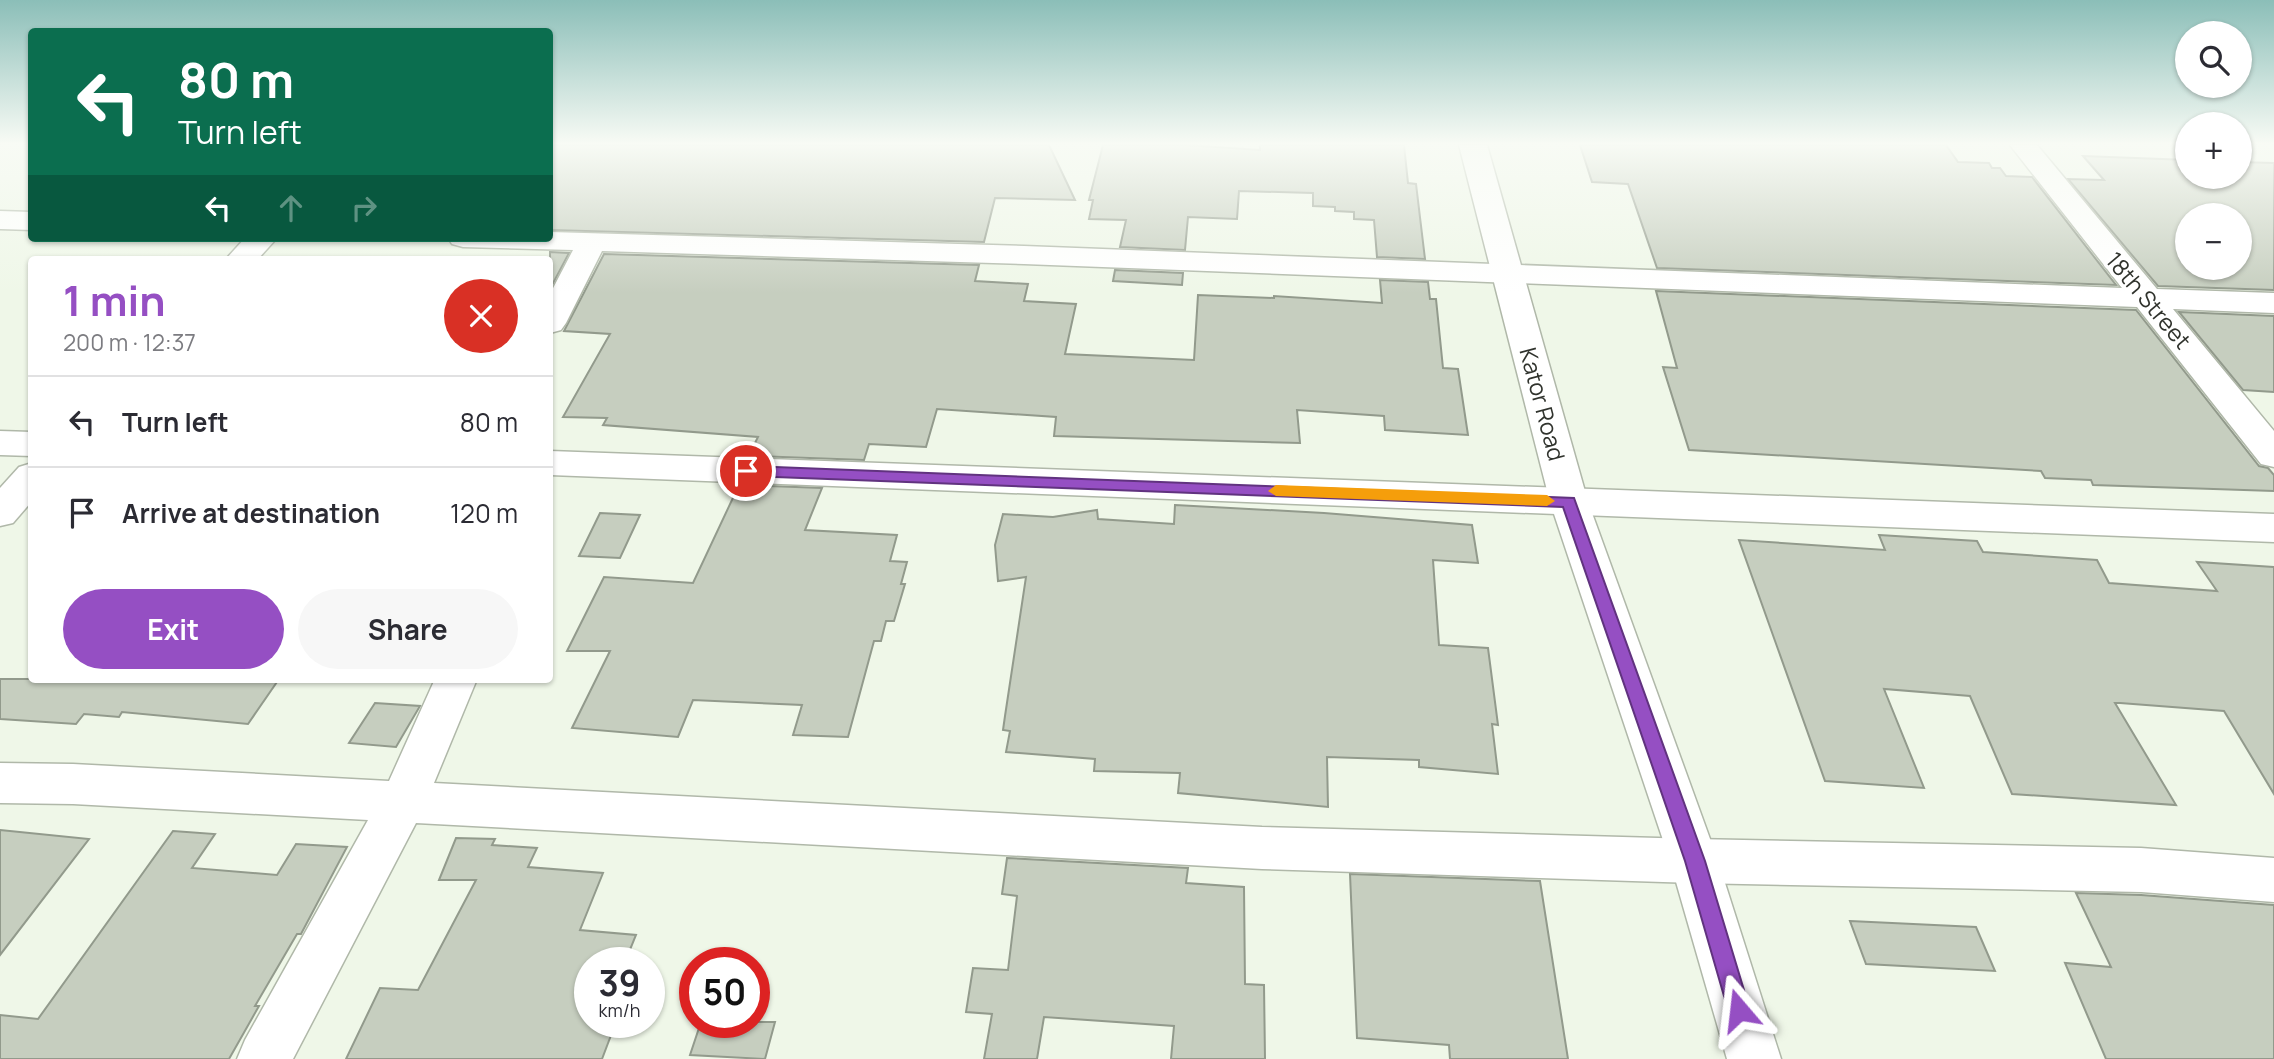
<!DOCTYPE html>
<html lang="en">
<head>
<meta charset="utf-8">
<style>
	:root { --surface:#fff; --page:#f7f7f7; --text:#2b2b33; --muted:#7c7c81; --line:#e1e1e2; --accent:#954fc3 }
	body { margin:0; font-family:Manrope,sans-serif; background:var(--page); color:var(--text); height:100vh; display:flex; flex-direction:column; font-size:26px; white-space:nowrap }
	* { box-sizing:border-box; margin:0 }
	p { font-size:23px; color:var(--muted) }
	.icon { flex:none; width:38px; height:38px; fill:none; stroke:currentColor; stroke-width:2; stroke-linecap:round; stroke-linejoin:round }
	.map { position:relative; flex:1; overflow:hidden }
	.details { position:absolute; left:28px; top:256px; width:525px; height:427px; display:flex; flex-direction:column; background:var(--surface); border-radius:7px; box-shadow:0 2px 5px #0004 }
	.details>* { flex:none }
	.guide { position:absolute; left:28px; top:28px; width:525px; height:214px; border-radius:7px; box-shadow:0 2px 5px #0004; background:#0b6e4f; color:#fff; overflow:hidden }
	.controls { position:absolute; left:2175px; top:21px; display:grid; gap:14px }
	.controls a { display:grid; place-items:center; width:77px; height:77px; border-radius:50%; background:var(--surface); box-shadow:0 2px 5px #0004; font-size:35px }
	.speed { position:absolute; left:574px; top:947px; display:flex; gap:14px; font-size:35px; font-weight:700; text-align:center }
	.speed>* { display:grid; place-content:center; width:91px; height:91px; border-radius:50%; background:var(--surface); box-shadow:0 2px 5px #0004; line-height:1 }
	.speed small { font-size:18px; font-weight:400 }
	.speed .limit { border:10px solid #d22; background:#fff; color:#111 }
	.pin { position:absolute; display:grid; place-items:center; width:60px; height:60px; color:#fff; margin:-30px; border:4px solid #fff; border-radius:50%; box-shadow:0 2px 7px #0007 }
	.me { position:absolute; width:77px; margin:-38px; rotate:343deg; stroke-linejoin:round; filter:drop-shadow(0 0 5px #0008) }
	.turn { display:flex; align-items:center; gap:24px; height:147px; padding:0 35px; font-size:32px }
	.turn .icon { width:91px; height:91px; stroke-width:2.5 }
	.turn b { display:block; font-size:49px; line-height:60px }
	.lanes { display:flex; align-items:center; height:66px; padding:0 35px; background:#0003; justify-content:center; gap:35px; direction:ltr }
	.lanes .off { opacity:.35 }
	.round { display:grid; place-items:center; flex:none; width:74px; height:74px; border-radius:37px; background:var(--page) }
	.overview { display:flex; align-items:center; justify-content:space-between; height:119px; padding:0 35px }
	h1 { font-size:42px; font-weight:700; line-height:52px; color:var(--accent) }
	.button { display:flex; gap:14px; margin-top:auto; padding:14px 35px }
	.button a { flex:1; height:80px; border-radius:42px; background:var(--accent); color:#fff; font-size:28px; font-weight:700; line-height:80px; text-align:center }
	.button a+a { background:var(--page); color:var(--text) }
	ul { padding:0; list-style:none }
	li { display:flex; align-items:center; gap:21px; height:91px; padding:0 35px; border-top:2px solid var(--line) }
	li div { flex:1 }
	li b { display:block; font-size:26px }
	li em { font-style:normal }
	.map>svg:first-child { display:block }
	.building { fill:#c6cebf; stroke:#929a8c; stroke-width:2; fill-rule:evenodd }
	.lines { fill:none; stroke-linecap:round; stroke-linejoin:round }
	.minor-casing { stroke:#b0b8a9; stroke-width:3 }
	.secondary-casing { stroke:#b0b8a9; stroke-width:3 }
	.minor { fill:#fff; fill-rule:evenodd }
	.secondary { fill:#fff; fill-rule:evenodd }
	.route { fill:#954fc3; stroke:#61337f; stroke-width:2 }
	.slow { fill:#f59e0b }
	.labels { text-anchor:middle; dominant-baseline:central; stroke-width:7; stroke-linejoin:round; paint-order:stroke }
	.street-label { font-size:23px; fill:#30332d; stroke:#fff }
</style>
</head>
<body>
<div class="map">
<svg width="2274" height="1059" viewBox="0 0 2274 1059">
	<rect width="100%" height="100%" fill="#eff7e8"/>
	<!-- building -->
	<g class="building">
		<polygon points="550,145 1049,145 1075,200 995,198 984,242 550,230"/>
		<polygon points="1103,145 1186,145 1260,150 1260,145 1404,145 1408,183 1416,184 1425,259 1377,257 1374,220 1354,219 1354,212 1335,211 1335,207 1313,206 1313,193 1239,191 1237,219 1188,217 1185,250 1120,247 1126,220 1089,219 1093,200 1089,200"/>
		<polygon points="1580,145 1946,145 1958,162 1989,163 1992,168 2000,168 2006,176 2032,177 2116,285 1657,268 1628,184 1592,182"/>
		<path d="M2083,156L2188,160V177H2240V162L2274,163V290L2158,286L2068,179L2104,180ZM2188,215H2240V268H2188Z"/>
		<polygon points="550,252 569,253 550,289"/>
		<polygon points="604,254 979,265 975,281 1028,284 1024,301 1076,304 1065,354 1194,360 1198,295 1274,298 1274,296 1382,303 1380,280 1428,282 1430,299 1436,299 1443,368 1458,369 1468,435 1385,430 1384,416 1297,410 1300,443 1054,436 1056,417 937,409 926,447 869,444 864,460 753,456 754,453 750,453 758,437 603,425 607,418 563,417 610,334 564,331"/>
		<polygon points="1115,270 1183,273 1182,285 1113,281"/>
		<polygon points="1656,291 2136,310 2259,466 2268,468 2274,475 2274,491 2093,485 2091,480 2045,478 2041,471 1689,450 1663,367 1677,368"/>
		<polygon points="2179,312 2274,316 2274,392 2243,390"/>
		<polygon points="739,485 822,488 805,530 897,535 890,561 907,562 901,584 905,584 894,621 886,621 881,641 874,641 848,737 793,735 802,705 693,700 678,737 572,728 610,651 567,651 604,577 693,583"/>
		<polygon points="1175,505 1324,513 1472,525 1478,563 1433,560 1439,645 1488,648 1498,725 1492,724 1498,774 1419,767 1419,760 1327,757 1328,807 1178,793 1180,773 1094,771 1095,759 1006,752 1010,731 1003,730 1005,716 1026,577 998,581 995,545 1003,514 1053,517 1097,510 1098,519 1174,524"/>
		<polygon points="600,513 640,515 620,558 579,556"/>
		<polygon points="1879,535 1977,541 1983,552 2097,560 2109,583 2217,591 2197,562 2274,567 2274,794 2224,711 2120,703 2115,703 2176,805 2012,794 1970,696 1884,689 1924,788 1825,781 1739,540 1885,550"/>
		<polygon points="0,679 279,679 248,724 122,712 119,717 84,714 76,724 0,719"/>
		<polygon points="375,703 420,706 396,747 349,743"/>
		<polygon points="0,830 89,839 0,955"/>
		<polygon points="173,831 215,834 192,868 277,875 296,844 347,847 301,934 297,934 255,1006 259,1006 229,1059 0,1059 0,1015 38,1019"/>
		<polygon points="456,838 495,839 492,845 537,848 528,867 603,873 580,930 636,935 625,962 590,962 590,1022 616,1022 602,1059 346,1059 380,988 418,990 476,880 439,880"/>
		<polygon points="1007,858 1188,868 1186,883 1244,887 1245,984 1264,985 1265,1059 1171,1059 1174,1026 1044,1017 1037,1059 984,1059 992,1014 966,1012 973,968 1008,970 1017,896 1002,894"/>
		<polygon points="1350,874 1540,881 1568,1059 1450,1059 1449,1045 1357,1038"/>
		<polygon points="2076,893 2141,895 2274,905 2274,1059 2106,1059 2065,963 2111,967"/>
		<polygon points="1850,921 1976,927 1995,971 1866,964"/>
		<polygon points="701,1022 775,1022 765,1059 690,1055"/>
	</g>
	<g class="lines">
		<!-- minor casing -->
		<g class="minor-casing">
			<g id="minor">
				<polygon points="2010,145 2037,145 2157,289 2274,293 2274,313 2173,309 2274,431 2274,467 2261,464 2137,307 1024,264 602,251 566,323 561,330 550,333 550,294 573,250 463,247 452,244 448,238 550,238 550,232 1024,246 2122,288"/>
				<polygon points="0,211 32,212 32,230 0,229"/>
				<polygon points="245,238 277,238 258,259 226,259"/>
				<polygon points="0,431 32,432 32,456 0,455"/>
				<polygon points="550,451 2274,514 2274,542 550,475"/>
				<polygon points="32,463 32,501 13,523 0,526 0,488 19,467"/>
				<polygon points="435,679 477,679 434,783 1262,827 1694,839 2141,848 2274,858 2274,902 2141,892 1694,883 1262,869 416,823 293,1059 237,1059 245,1040 368,820 73,804 0,803 0,763 73,764 389,781"/>
			</g>
		</g>
		<!-- secondary casing -->
		<g class="secondary-casing">
			<polygon id="secondary" points="1459,145 1487,145 1588,502 1718,861 1781,1059 1727,1059 1670,861 1550,502"/>
		</g>
		<!-- minor -->
		<use href="#minor" class="minor"/>
		<!-- secondary -->
		<use href="#secondary" class="secondary"/>
	</g>
	<!-- sky -->
	<linearGradient id="sky" x2="0" y2="1"><stop stop-color="#8bbeb8"/><stop offset="0.49" stop-color="#f8fbf5"/><stop offset="1" stop-color="#f8fbf5" stop-opacity="0"/></linearGradient>
	<rect width="2274" height="293" fill="url(#sky)"/>
	<!-- route -->
	<polygon class="route" points="746,466 1574,498 1705,861 1750,1010 1747,1017 1739,1020 1731,1017 1728,1010 1685,861 1563,507 746,476 739,471"/>
	<!-- slow -->
	<polygon class="slow" points="1276,485 1547,495 1555,501 1547,506 1276,496 1268,491"/>
	<g class="labels">
		<!-- street labels -->
		<g class="street-label">
			<text transform="translate(2149 300) rotate(50)">18th Street</text>
			<text transform="translate(1543 404) rotate(75)">Kator Road</text>
		</g>
	</g>
</svg>
<div class="controls">
<a><svg class="icon" aria-label="search" viewBox="0 0 24 24"><circle cx="10" cy="10" r="6"/><path d="M15 15l6 6"/></svg></a>
<a>+</a>
<a>−</a>
</div>
<div class="speed"><div>39<small>km/h</small></div><div class="limit">50</div></div>
<div class="pin" style="left:746px;top:471px;background:#d93025"><svg class="icon" aria-label="arrive" viewBox="0 0 24 24"><path d="M6 21V4h12l-3 4 3 4H6"/></svg></div>
<svg class="me" style="left:1739px;top:1010px" viewBox="-20 -20 40 40"><path d="M0-17L14 15 0 8-14 15z" fill="#954fc3" stroke="#fff" stroke-width="4"/></svg>
<div class="guide">
<div class="turn"><svg class="icon" aria-label="left" viewBox="0 0 24 24"><path d="M17 20v-9H6M10 6l-5 5 5 5"/></svg><div><b>80 m</b>Turn left</div></div>
<div class="lanes"><svg class="icon" aria-label="left" viewBox="0 0 24 24"><path d="M17 20v-9H6M10 6l-5 5 5 5"/></svg><svg class="icon off" aria-label="ahead" viewBox="0 0 24 24"><path d="M12 20V5M6 11l6-6 6 6"/></svg><svg class="icon off" aria-label="right" viewBox="0 0 24 24"><path d="M7 20v-9h11M14 6l5 5-5 5"/></svg></div>
</div>
<section class="details">
<div class="overview"><div><h1>1 min</h1><p>200 m · 12:37</p></div><a class="round" style="background:#d93025;color:#fff"><svg class="icon" aria-label="close" viewBox="0 0 24 24"><path d="M6 6l12 12M18 6L6 18"/></svg></a></div>
<ul>
<li><svg class="icon" aria-label="left" viewBox="0 0 24 24"><path d="M17 20v-9H6M10 6l-5 5 5 5"/></svg><div><b>Turn left</b></div><em>80 m</em></li>
<li><svg class="icon" aria-label="arrive" viewBox="0 0 24 24"><path d="M6 21V4h12l-3 4 3 4H6"/></svg><div><b>Arrive at destination</b></div><em>120 m</em></li>
</ul>
<div class="button"><a>Exit</a><a>Share</a></div>
</section>
</div>
</body>
</html>
